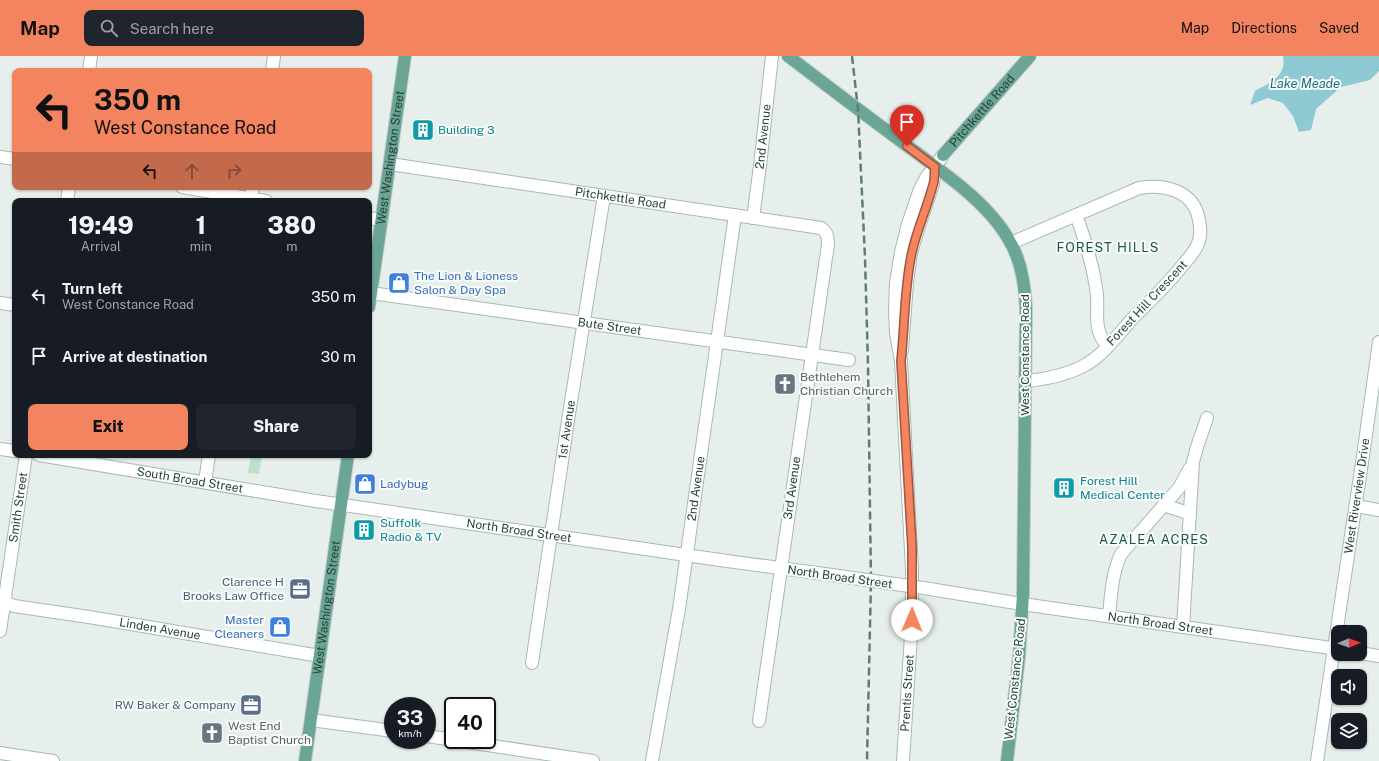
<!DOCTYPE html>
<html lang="en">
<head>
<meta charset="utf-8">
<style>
	:root { --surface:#171b24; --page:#20242c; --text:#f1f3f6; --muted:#9ea1a6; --accent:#f4845f }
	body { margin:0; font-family:"Public Sans",sans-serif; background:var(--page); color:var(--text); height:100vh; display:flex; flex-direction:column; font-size:15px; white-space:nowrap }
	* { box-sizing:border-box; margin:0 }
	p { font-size:13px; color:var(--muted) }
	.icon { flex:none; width:22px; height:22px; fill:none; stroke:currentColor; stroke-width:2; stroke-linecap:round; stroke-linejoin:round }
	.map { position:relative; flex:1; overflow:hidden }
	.details { position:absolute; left:12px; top:142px; width:360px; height:260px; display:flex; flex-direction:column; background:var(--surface); border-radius:8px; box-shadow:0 1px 3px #0004 }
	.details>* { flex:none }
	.top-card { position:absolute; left:12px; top:12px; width:360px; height:122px; border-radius:8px; box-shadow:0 1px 3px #0004; background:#f4845f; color:#111; overflow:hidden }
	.needle { width:26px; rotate:89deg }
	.controls { position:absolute; left:1331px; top:569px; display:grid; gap:8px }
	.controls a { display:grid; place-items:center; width:36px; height:36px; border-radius:8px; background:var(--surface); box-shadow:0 1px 3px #0004; font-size:20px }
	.speed { position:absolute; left:384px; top:641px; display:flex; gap:8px; font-size:20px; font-weight:700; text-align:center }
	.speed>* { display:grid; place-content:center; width:52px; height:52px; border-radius:50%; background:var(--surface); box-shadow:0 1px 3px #0004; line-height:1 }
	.speed small { font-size:10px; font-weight:400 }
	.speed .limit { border:2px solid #111; border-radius:6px; background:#fff; color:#111 }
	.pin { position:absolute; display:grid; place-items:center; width:34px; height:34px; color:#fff; margin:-41px -17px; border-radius:50% 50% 50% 0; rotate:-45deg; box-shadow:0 0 4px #0007 }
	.pin .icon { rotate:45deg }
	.me { position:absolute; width:44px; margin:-22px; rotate:1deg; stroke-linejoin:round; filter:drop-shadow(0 0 3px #0008) }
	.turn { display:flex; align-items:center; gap:14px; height:84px; padding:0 16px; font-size:18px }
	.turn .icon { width:52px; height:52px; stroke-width:2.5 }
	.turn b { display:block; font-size:28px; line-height:34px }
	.lanes { display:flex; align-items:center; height:38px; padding:0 16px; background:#0003; justify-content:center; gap:20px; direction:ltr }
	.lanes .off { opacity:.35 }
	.eta { display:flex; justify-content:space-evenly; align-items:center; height:68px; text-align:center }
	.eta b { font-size:24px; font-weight:800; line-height:28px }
	.button { display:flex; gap:8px; margin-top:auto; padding:8px 16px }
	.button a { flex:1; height:46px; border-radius:8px; background:var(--accent); color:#111; font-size:16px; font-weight:800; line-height:46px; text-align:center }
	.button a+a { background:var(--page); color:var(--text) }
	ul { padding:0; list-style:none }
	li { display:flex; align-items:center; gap:12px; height:60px; padding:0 16px }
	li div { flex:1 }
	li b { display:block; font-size:15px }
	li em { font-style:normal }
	header { display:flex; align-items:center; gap:24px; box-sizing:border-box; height:56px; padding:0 20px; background:var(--accent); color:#111 }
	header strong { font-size:19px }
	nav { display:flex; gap:22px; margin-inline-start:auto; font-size:14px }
	.search { width:280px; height:36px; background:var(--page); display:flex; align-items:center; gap:10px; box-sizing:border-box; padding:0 14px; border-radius:8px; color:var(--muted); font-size:15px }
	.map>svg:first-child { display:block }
	.green { fill:#bfe0c8 }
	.water { fill:#8ec9d4 }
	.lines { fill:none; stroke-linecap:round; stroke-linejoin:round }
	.minor-casing { stroke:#a8b8b2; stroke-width:14 }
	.major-casing { stroke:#c2cac8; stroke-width:14 }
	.minor { stroke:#fff; stroke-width:12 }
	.major { stroke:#6aa596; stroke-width:12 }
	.rail { stroke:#5f7d75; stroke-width:2.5; stroke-dasharray:8 4; stroke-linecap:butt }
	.minor-bridge-casing { stroke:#a8b8b2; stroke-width:14; stroke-linecap:butt }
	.minor-bridge { stroke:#fff; stroke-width:12 }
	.route-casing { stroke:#9f563e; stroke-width:10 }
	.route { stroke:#f4845f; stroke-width:7 }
	.labels { text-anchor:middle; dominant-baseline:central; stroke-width:4; stroke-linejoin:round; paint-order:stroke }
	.street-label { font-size:12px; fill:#24423a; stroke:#f7fbf9 }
	.culture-label { font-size:12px; fill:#0d838f; stroke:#f7fbf9; text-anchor:start }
	.shop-label { font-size:12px; fill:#366cbe; stroke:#f7fbf9; text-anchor:start }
	.worship-label { font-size:12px; fill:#5b616d; stroke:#f7fbf9; text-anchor:start }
	.service-label { font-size:12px; fill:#4e5e75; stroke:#f7fbf9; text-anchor:end }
	.water-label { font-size:13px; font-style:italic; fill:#1c6f80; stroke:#f7fbf9 }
	.neighbourhood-label { font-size:13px; letter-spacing:1px; fill:#1f5548; stroke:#f7fbf9 }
</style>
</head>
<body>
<header>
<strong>Map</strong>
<div class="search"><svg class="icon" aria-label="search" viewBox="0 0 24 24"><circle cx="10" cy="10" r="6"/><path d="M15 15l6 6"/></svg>Search here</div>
<nav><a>Map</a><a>Directions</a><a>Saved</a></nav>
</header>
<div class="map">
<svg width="1379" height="705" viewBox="0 0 1379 705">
	<rect width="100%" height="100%" fill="#e6efeb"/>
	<!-- green -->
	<polygon class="green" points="251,399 262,399 259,418 248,417"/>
	<!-- water -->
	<path class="water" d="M1283,0H1379V15L1370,24L1341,31L1316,53L1311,74L1299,76L1293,60L1283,47L1268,42L1250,49L1255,35C1270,27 1287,20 1283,0Z"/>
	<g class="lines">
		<!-- minor casing -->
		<g class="minor-casing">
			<g id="minor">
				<polyline points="89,15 91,0"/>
				<polyline points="272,15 274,0"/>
				<polyline points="0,101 15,103"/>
				<path id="s1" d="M390,108L821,172C833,179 826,197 825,209L759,665"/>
				<polyline points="182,131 266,145"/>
				<polyline points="67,145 69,131"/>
				<polyline points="250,145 253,131"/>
				<path d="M1076,159C1086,186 1094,212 1097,240C1098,251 1096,261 1098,271C1099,279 1103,285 1108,290"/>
				<polyline points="369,162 382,164"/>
				<path id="s2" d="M753,162L760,110L772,0"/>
				<path d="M1011,187L1139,132C1164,128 1194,134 1199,164C1201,173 1201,182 1197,190C1193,198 1187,204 1182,210C1168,228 1151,244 1134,261C1119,277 1106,296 1087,308C1068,319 1047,323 1026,325"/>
				<path id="s3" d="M371,237L849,304"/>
				<polyline points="0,247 15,249"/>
				<polyline points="902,294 907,227 911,197 918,173 933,128 935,111"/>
				<polyline points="0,393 15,395"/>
				<path id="s4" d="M39,399L316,445L727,505L832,519"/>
				<polyline points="205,426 209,399"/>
				<polyline points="1163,449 1185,456 1190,459"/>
				<polyline points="1356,450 1379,454"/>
				<path id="s5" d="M930,533L1022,548L1338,593"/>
				<path id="s6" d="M0,544L14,550L89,561L320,600"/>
				<path d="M1109,560C1111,538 1112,518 1121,498L1179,432L1190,412"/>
				<polyline points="1183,571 1193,406 1197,391 1207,362"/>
				<path id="s7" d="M0,575L26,399"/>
				<polyline points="1360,597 1379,600"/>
				<path id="s8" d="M532,607L569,358L604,140"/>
				<polyline points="311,664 393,675"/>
				<polyline points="427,680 593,705"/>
				<polyline points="0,697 53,705"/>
				<path id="s9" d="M652,705L679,553L735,159"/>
				<path id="s10" d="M903,705L912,564V514L901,305L896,277L895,255L896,227L901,196L908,168L920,133L927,120L935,111L943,99"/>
				<path id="s11" d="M1317,705L1363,400L1379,286"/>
			</g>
		</g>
		<!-- major casing -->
		<g class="major-casing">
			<g id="major">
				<path d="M788,0C826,29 864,58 902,86C938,113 989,146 1010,186C1022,206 1025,230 1026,253L1023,538L1019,601L1007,705"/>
				<path id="s12" d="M943,99L1030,0"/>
				<path id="s13" d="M369,251L405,0"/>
				<path id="s14" d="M305,705L348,399"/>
			</g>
		</g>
		<!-- minor -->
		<use href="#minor" class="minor"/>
		<!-- major -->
		<use href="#major" class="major"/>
		<!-- rail -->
		<polyline class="rail" points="852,0 858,53 865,202 868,309 871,525 867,705"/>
		<!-- minor-bridge casing -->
		<g class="minor-bridge-casing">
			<polyline id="minor-bridge" points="832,519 930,533"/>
		</g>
		<!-- minor-bridge -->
		<use href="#minor-bridge" class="minor-bridge"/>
	</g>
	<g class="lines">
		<!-- route casing -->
		<g class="route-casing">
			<path id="route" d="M907,90L935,111C934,117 935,124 933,129C927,152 917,173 912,196C904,232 905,269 901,305L912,490V564"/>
		</g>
		<!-- route -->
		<use href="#route" class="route"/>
	</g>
	<!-- icons -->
	<defs>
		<g id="building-square" transform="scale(1.15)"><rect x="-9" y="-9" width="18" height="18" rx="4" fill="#0f9aa8" stroke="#f7fbf9"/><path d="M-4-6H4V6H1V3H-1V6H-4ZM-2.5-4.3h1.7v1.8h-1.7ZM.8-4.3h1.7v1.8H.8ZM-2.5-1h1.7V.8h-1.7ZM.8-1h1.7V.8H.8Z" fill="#fff"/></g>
		<g id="shop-square" transform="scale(1.15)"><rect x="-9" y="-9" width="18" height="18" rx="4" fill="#3f7fe0" stroke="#f7fbf9"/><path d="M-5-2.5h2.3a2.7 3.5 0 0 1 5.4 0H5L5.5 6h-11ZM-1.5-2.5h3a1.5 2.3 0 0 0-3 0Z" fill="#fff"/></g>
		<g id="church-square" transform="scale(1.15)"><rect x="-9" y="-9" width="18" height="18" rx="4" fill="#6b7280" stroke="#f7fbf9"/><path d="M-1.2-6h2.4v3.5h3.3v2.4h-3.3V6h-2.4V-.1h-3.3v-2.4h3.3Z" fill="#fff"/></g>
		<g id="office-square" transform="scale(1.15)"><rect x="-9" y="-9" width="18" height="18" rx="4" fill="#5c6f8a" stroke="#f7fbf9"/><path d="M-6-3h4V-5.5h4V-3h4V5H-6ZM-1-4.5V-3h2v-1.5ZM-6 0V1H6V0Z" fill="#fff"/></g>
	</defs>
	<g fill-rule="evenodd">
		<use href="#building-square" x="423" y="74"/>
		<use href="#shop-square" x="399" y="227"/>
		<use href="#church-square" x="785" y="328"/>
		<use href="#shop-square" x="365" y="428"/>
		<use href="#building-square" x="1064" y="432"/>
		<use href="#building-square" x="364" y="474"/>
		<use href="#office-square" x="300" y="533"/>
		<use href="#shop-square" x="280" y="571"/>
		<use href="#office-square" x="251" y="649"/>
		<use href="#church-square" x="212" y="677"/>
	</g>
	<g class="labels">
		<!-- street labels -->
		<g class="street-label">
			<text stroke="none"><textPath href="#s12" startOffset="59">Pitchkettle Road</textPath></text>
			<text stroke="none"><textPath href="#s2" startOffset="82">2nd Avenue</textPath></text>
			<text stroke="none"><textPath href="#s13" startOffset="151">West Washington Street</textPath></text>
			<text stroke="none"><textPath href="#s1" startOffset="233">Pitchkettle Road</textPath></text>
			<text transform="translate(1147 247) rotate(-47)">Forest Hill Crescent</text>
			<text stroke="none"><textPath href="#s3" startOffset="241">Bute Street</textPath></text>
			<text transform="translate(1025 299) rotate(-90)">West Constance Road</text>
			<text stroke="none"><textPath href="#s8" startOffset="236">1st Avenue</textPath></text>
			<text stroke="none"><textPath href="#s4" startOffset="153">South Broad Street</textPath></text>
			<text transform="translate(792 432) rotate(-82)">3rd Avenue</text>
			<text stroke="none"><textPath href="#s9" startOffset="276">2nd Avenue</textPath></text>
			<text stroke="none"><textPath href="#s11" startOffset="268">West Riverview Drive</textPath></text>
			<text stroke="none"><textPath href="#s7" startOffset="125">Smith Street</textPath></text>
			<text stroke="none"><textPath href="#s4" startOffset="486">North Broad Street</textPath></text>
			<text transform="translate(840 521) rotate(8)">North Broad Street</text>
			<text stroke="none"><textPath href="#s14" startOffset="155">West Washington Street</textPath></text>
			<text stroke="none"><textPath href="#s5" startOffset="233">North Broad Street</textPath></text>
			<text stroke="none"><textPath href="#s6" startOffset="163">Linden Avenue</textPath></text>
			<text transform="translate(1015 623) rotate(-84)">West Constance Road</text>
			<text stroke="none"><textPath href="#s10" startOffset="68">Prentis Street</textPath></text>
		</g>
		<!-- culture labels -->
		<g class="culture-label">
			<text x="438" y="74">Building 3</text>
			<text x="1080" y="425">Forest Hill<tspan x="1080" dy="14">Medical Center</tspan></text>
			<text x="380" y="467">Suffolk<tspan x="380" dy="14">Radio &amp; TV</tspan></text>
		</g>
		<!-- shop labels -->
		<g class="shop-label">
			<text x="414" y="220">The Lion &amp; Lioness<tspan x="414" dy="14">Salon &amp; Day Spa</tspan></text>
			<text x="380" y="428">Ladybug</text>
			<text x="264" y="564" text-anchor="end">Master<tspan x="264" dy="14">Cleaners</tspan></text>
		</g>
		<!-- worship labels -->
		<g class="worship-label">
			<text x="800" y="321">Bethlehem<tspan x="800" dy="14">Christian Church</tspan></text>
			<text x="228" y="670">West End<tspan x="228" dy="14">Baptist Church</tspan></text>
		</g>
		<!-- service labels -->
		<g class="service-label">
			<text x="284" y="526">Clarence H<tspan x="284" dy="14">Brooks Law Office</tspan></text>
			<text x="236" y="649">RW Baker &amp; Company</text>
		</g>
		<!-- water labels -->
		<g class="water-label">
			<text x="1305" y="27">Lake Meade</text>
		</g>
		<!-- neighbourhood labels -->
		<g class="neighbourhood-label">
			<text x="1108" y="191">FOREST HILLS</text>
			<text x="1154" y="483">AZALEA ACRES</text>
		</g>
	</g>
</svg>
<div class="controls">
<a><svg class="needle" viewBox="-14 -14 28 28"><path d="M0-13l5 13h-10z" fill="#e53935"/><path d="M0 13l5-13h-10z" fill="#9ea1a6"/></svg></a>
<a><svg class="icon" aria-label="sound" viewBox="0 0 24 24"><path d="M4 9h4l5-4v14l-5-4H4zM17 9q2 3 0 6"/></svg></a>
<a><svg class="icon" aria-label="layers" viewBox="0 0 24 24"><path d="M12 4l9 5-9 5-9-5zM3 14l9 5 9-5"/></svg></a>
</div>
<div class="speed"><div>33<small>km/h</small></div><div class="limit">40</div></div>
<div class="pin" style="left:907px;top:90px;background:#d93025"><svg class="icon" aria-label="arrive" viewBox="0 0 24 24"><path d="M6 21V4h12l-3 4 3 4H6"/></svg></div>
<svg class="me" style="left:912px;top:564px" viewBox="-20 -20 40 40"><circle r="19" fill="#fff"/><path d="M0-13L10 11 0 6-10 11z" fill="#f4845f"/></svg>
<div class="top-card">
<div class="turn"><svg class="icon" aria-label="left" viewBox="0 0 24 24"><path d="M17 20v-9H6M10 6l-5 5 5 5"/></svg><div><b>350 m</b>West Constance Road</div></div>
<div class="lanes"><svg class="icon" aria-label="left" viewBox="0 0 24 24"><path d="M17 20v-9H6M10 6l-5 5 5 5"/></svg><svg class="icon off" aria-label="ahead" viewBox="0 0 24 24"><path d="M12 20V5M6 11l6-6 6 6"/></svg><svg class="icon off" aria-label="right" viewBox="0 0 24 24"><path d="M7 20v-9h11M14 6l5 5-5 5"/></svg></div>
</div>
<section class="details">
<div class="eta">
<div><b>19:49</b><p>Arrival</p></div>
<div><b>1</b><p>min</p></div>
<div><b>380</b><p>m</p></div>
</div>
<ul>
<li><svg class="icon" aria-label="left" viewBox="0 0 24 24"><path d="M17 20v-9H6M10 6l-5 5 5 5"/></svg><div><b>Turn left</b><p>West Constance Road</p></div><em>350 m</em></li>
<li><svg class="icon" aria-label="arrive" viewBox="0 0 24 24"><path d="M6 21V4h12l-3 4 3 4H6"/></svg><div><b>Arrive at destination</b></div><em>30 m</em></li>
</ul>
<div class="button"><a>Exit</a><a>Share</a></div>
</section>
</div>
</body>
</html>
